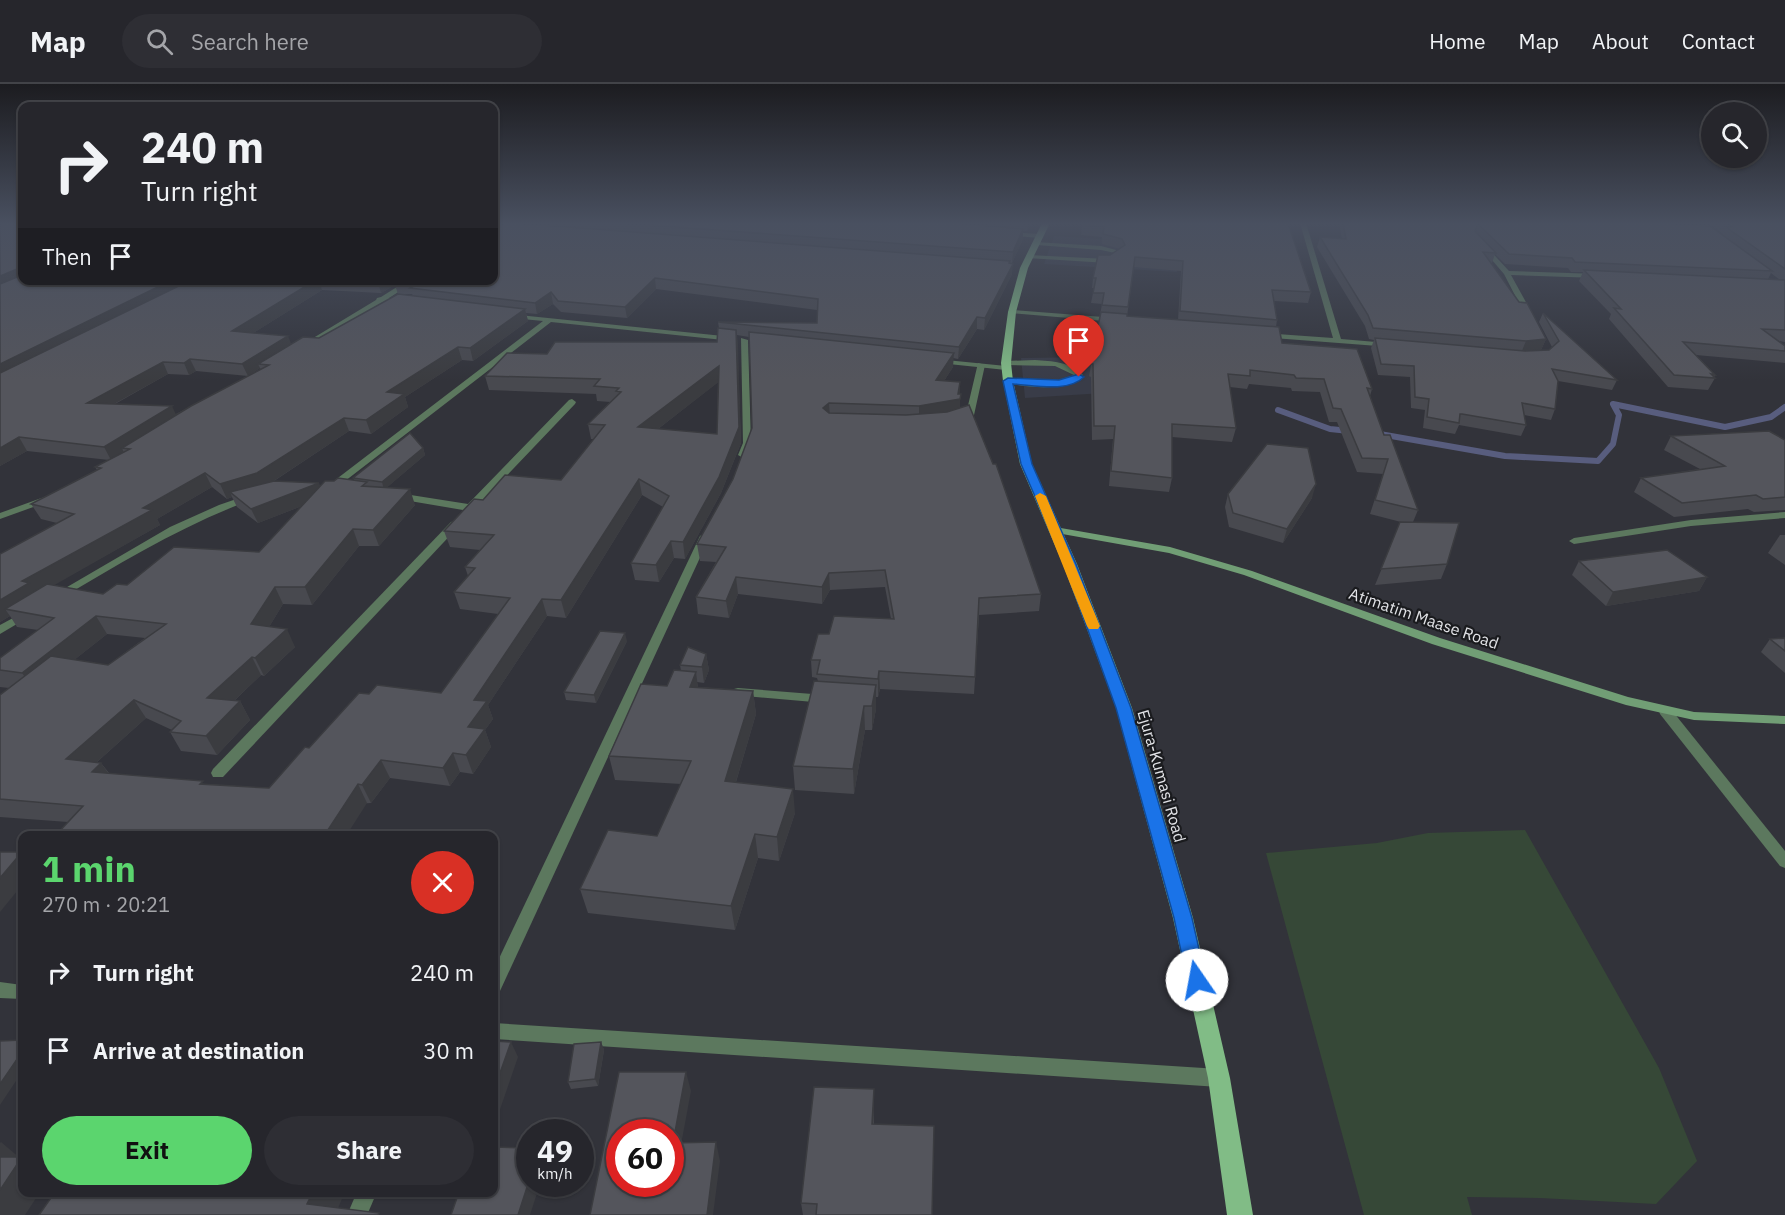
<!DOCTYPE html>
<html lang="en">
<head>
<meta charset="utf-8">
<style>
	:root { --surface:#26262c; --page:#2e2e34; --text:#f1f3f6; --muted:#a4a5a9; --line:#424348; --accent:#5bd56e }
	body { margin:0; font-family:"IBM Plex Sans",sans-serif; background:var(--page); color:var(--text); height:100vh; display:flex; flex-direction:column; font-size:22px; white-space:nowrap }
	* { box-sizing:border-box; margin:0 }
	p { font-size:20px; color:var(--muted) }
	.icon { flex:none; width:33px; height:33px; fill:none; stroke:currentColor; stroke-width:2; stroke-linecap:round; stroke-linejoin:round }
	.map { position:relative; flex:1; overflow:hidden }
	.sheet { position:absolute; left:18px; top:747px; width:480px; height:366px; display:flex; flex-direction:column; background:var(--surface); border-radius:12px; box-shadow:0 2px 4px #0004,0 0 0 2px var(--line) }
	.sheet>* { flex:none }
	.top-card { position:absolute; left:18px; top:18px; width:480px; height:183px; border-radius:12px; box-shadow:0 2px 4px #0004,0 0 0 2px var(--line); background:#26262c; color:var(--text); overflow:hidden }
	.controls { position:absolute; left:1701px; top:18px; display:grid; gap:12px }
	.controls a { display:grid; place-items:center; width:66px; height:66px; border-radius:50%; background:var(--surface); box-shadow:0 2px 4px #0004,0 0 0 2px var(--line); font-size:30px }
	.speed { position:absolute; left:516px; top:1035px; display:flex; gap:12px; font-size:30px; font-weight:700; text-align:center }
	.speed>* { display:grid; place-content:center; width:78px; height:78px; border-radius:50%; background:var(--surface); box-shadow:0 2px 4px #0004,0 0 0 2px var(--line); line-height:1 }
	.speed small { font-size:15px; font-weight:400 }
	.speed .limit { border:9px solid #d22; background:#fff; color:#111 }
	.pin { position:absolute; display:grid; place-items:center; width:51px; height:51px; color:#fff; margin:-62px -26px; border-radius:50% 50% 50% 0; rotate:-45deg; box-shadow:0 0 6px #0007 }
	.pin .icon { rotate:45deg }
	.me { position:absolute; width:66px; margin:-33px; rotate:348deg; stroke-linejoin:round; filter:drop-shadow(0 0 4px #0008) }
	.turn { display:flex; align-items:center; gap:21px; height:126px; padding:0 24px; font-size:27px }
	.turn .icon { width:78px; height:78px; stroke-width:2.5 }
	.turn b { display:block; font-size:42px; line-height:51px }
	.then { display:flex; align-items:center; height:57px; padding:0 24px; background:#0003; gap:12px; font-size:22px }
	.round { display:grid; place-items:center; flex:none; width:63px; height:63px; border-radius:32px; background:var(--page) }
	.summary { display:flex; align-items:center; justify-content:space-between; height:102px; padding:0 24px }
	h1 { font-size:36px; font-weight:700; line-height:45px; color:var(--accent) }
	.action { display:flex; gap:12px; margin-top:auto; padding:12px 24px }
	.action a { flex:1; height:69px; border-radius:36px; background:var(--accent); color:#111; font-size:24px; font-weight:700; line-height:69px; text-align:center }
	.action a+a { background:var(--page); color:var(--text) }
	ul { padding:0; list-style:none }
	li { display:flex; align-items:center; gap:18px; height:78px; padding:0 24px }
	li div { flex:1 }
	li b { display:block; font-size:22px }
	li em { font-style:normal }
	header { display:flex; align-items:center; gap:36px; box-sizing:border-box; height:84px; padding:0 30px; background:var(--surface); border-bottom:2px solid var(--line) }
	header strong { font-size:28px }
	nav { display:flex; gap:33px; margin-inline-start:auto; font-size:21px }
	.search { width:420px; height:54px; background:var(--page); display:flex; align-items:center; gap:15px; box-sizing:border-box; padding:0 21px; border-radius:33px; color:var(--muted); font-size:22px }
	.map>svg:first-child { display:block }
	.built { fill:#393c48 }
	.green { fill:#364837 }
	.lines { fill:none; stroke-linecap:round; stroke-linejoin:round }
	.stream { stroke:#585d7e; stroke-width:6 }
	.lane { fill:#5c785e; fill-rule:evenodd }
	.street { fill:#5c785e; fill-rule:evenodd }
	.secondary { fill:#719e75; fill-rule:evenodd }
	.primary { fill:#81bc86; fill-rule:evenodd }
	.wall { fill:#48494f; fill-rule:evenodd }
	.shaded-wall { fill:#3b3c40 }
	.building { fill:#54555c; stroke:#3b3c40; stroke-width:1.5; fill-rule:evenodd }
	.route { fill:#1a73e8; stroke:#114b97; stroke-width:1.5 }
	.slow { fill:#f59e0b }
	.labels { text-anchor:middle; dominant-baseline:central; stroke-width:4.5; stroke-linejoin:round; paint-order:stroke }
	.street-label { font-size:16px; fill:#e2e3e7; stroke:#1a1b1e }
</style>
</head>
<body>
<header>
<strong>Map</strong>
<div class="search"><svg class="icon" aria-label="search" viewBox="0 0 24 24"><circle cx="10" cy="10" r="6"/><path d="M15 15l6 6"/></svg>Search here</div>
<nav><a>Home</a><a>Map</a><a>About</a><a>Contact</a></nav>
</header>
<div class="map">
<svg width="1785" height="1131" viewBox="0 0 1785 1131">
	<rect width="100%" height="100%" fill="#32333a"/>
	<!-- built -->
	<g class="built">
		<polygon points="1054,152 1174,160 1177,188 1044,180"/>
		<polygon points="1096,273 1104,309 1025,314 1021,274"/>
	</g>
	<!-- green -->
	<polygon class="green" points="1525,746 1659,984 1697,1077 1656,1120 1540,1114 1467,1113 1472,1131 1364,1131 1266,769 1377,759 1428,749"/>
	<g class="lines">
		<!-- stream -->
		<g class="stream">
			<polyline points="1278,326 1330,345 1349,347"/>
			<polyline points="1374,349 1505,372 1598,377 1613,360 1619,331 1613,320 1725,343 1771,333 1785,323"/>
		</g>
		<!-- lane -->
		<g class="lane">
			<polygon points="1035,158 1101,162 1120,167 1122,172 1108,179 1027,174 1027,172 1029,171 1107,175 1116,171 1115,169 1101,166 1037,161"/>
			<path d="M1035,276C1052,277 1070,278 1083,291C1066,309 1027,303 1005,299L1004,297L1008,295L1056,297L1074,291L1055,282L1006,281L1002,279L1006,277Z"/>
			<polygon points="978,279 985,281 974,331 965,339 959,339 959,335 966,330"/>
		</g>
		<!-- street -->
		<g class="street">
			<polygon points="1300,139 1306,139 1341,255 1388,259 1392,261 1391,263 1261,253 1261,249 1264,249 1333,254"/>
			<polygon points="1008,148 1040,150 1043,152 1040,154 1006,151"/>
			<polygon points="1480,160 1484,160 1509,187 1598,190 1601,192 1598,194 1511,191 1533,231 1526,233 1504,190 1480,162"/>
			<polygon points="408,196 417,196 389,214 404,217 404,219 383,218 307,264 300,262 376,216 377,214 381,213"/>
			<polygon points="1012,226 1116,234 1120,236 1116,238 1010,229 1008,228"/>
			<polygon points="509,230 733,253 737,255 733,257 551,238 336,404 330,404 330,400 543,237 512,234 509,234"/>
			<polygon points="741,254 748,256 751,359 748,371 743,374 738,371 743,359"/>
			<polygon points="936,275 1006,282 1010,284 1006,286 939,279 935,277"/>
			<polygon points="572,315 576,318 575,320 471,429 463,429 463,426 398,415 393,412 398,409 468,420 569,316"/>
			<path d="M248,411L251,412V416C183,441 122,478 60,515H52L50,513L170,443L219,421Z"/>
			<polygon points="47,412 52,415 50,417 0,435 0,429"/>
			<polygon points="1785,428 1785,434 1691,442 1574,460 1569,457 1574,454 1691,436"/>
			<polygon points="455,437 460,440 459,442 223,693 213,693 211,689 213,685 451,438"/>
			<polygon points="705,449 710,452 500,907 494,909 494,885 700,452"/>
			<polygon points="28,526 34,529 32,531 0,550 0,541"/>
			<polygon points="738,604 825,611 831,615 825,619 734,611 732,608 734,605"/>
			<polygon points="1665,623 1670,624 1785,767 1785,784 1780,782 1660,630 1659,627"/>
			<polygon points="0,898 22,901 22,915 0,914"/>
			<polygon points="494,939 1219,985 1225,988 1228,994 1225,1000 1219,1003 494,955"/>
			<polygon points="357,1108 377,1108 367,1131 347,1131"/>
		</g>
		<!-- secondary -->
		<polygon class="secondary" points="1055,443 1170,463 1252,487 1440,554 1628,613 1694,628 1785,632 1785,640 1694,636 1626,621 1432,560 1244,491 1169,469 1051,448 1050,446"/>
		<!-- primary -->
		<polygon class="primary" points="1042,139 1050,139 1028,184 1016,228 1011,279 1013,297 1032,380 1077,480 1132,624 1193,834 1230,994 1253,1131 1227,1131 1208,994 1173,834 1116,624 1063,480 1020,380 1003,297 1001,279 1008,228 1020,184"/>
	</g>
	<!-- wall -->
	<g class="wall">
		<path d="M0,139L22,196H494V139H1031L1027,147H1023V155L1012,179H1010L1012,190L984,246L977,245L958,275L953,274V283L944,297L960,298V324L1041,510L1039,527L979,531L974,610L880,605L878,613H876V625L872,646H865L854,710L795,706L793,682L818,597L817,594L812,593L811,576L829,550L891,535L885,503L830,506L822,520L738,510L729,534L698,530L696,513L716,478L700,477L697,460L733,395L752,344L749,253L737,251L741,359L721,409L685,475L674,474L659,498L635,496L631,479L663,423L642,411L566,534L547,532L488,621L493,635L485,646L491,663L473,690L460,688L450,702L390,694L371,719L68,738L0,733V611L9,604L0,603V574L38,546L17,543L10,532L0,538V470L57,439L41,435L31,420L97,386L95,383L109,376L27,367L0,382ZM395,201L398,210H412L413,212L319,254L291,260L253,249L322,206L381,209ZM656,205L817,226V239L718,238L719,244L717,258L547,270L485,292L489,306L596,310L597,317L610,318L588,340L591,355H594L561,396L483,416L444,447L450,463L480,466L465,483L468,492L454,508L460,525L498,530L441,609L369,610L309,664L269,704L205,700L109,689L101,679L97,678L146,634L172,646L170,648L181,667L217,671L250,636L240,617H234L261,591L264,592L295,563L269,543L283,520L312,521L359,462H379L415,421L386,404L425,371L423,364L353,394L354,396L334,397L320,402L274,397L349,347L371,350L408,323L405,313L462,276L473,277L528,237L526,229L537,230L553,220L561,228L627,234ZM260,284L261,286L176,330L115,320L168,290L189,291L196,287L248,292ZM718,298L717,350L658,345ZM212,403L227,415L232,413L237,423L258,439L302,422L259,468L127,501L103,510L53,501L160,441L157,435ZM107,550L145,554L108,581L74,576Z"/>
		<path d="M1288,139L1311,208L1308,219L1274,217L1277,236L1276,243L1282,259L1372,305L1370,312L1384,351L1418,426L1413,438L1447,480L1441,495L1375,501L1401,438L1370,430L1383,390L1357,388L1337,338H1329L1320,308L1292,307L1291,304L1249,300L1247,305L1230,303L1236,344L1232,358L1172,353V394L1169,408L1109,402L1113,355L1092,356L1091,293L1089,292L1102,220L1091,219L1094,204H1092L1093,194L1110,171L1120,165L1102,160V153L1081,151L1082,141ZM1134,183L1181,187L1178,236L1127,232Z"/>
		<path d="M1339,139H1664L1722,151L1723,150L1708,139H1785V258L1779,257L1785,262V279L1696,271L1715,291L1714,293L1715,294L1708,306L1668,303L1609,235L1611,230L1579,197L1583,188H1571L1568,184L1505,180L1495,170L1492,179H1490L1546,255L1541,266H1549L1552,263L1539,238L1543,229L1617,296L1612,306L1558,297L1555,325L1551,336L1524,331L1526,341L1521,352L1459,341L1455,350L1423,344L1425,326L1411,324L1410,293L1378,291L1371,264L1374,256L1369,255L1365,242L1317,163L1320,153L1342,155ZM1771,189L1780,196L1768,195Z"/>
		<polygon points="1671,352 1785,356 1785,426 1754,428 1748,425 1674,433 1634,408 1641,394 1700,385 1664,366"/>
		<polygon points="1228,410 1312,414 1283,459 1229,443 1225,423"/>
		<polygon points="1780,451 1785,451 1785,481 1768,469"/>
		<polygon points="1579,477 1707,493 1699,507 1606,522 1572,491"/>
		<polygon points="1785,554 1785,589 1761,568 1770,555"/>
		<polygon points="627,557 596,619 566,616 564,608"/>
		<polygon points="706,570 709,586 704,599 697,598 698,603 753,607 756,630 736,698 795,729 779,777 758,774 735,846 588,829 580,805 657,752 681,700 615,696 609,672 667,602 681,587 680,581"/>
		<polygon points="601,958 604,966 598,1002 571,1005 568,998"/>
		<polygon points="874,1026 874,1040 932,1131 803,1131 801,1119"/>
	</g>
	<!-- shaded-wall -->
	<g class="shaded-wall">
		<polygon points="494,139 508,139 494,149"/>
		<polygon points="1028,139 1031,139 1027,147"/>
		<polygon points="1023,145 1023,155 1012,179 1013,168"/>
		<polygon points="1010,177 1009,187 1013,180 1012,190 984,246 985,234"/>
		<polygon points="22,183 22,196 0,206 0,192"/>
		<polygon points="655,194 656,205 627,234 625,223"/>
		<polygon points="172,196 199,196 0,295 0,280"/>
		<polygon points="316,196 319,196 322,206 237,259 232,247"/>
		<polygon points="380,196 403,196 395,199 395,201 381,209 378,198"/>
		<polygon points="551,208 553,220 537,230 535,219"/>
		<polygon points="525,225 528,237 473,277 470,264"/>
		<polygon points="977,233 977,245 958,275 959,263"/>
		<polygon points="736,246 738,260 741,359 721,409 685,475 683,458 719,393"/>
		<polygon points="288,252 293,264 258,280 260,284 248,292 242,280"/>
		<polygon points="1546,255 1541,266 1521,269 1526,257"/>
		<polygon points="458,263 462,276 405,313 408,323 371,350 366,336 387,308"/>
		<polygon points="954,269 953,283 935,311 936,296"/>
		<polygon points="190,275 196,287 189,291 184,279"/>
		<polygon points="163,278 168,290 94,331 87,319"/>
		<polygon points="719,282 720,297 641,358 638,343"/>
		<polygon points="960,298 960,325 919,337 919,322 958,310"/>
		<polygon points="829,319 830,334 823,324"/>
		<polygon points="172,322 178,335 122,364 124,369 111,376 104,363"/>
		<polygon points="344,334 349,347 263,404 230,408 232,413 227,415 220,400"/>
		<polygon points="19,353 27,367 0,382 0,364"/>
		<polygon points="423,364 425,371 384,406 382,398"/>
		<polygon points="205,389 212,403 157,435 160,441 37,511 5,525 10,532 0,538 0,516 22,497 143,424"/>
		<polygon points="639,395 642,411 566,534 561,516"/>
		<polygon points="319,399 325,413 258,439 251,425"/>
		<polygon points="1316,400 1312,414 1283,459 1287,445"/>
		<polygon points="410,405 415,421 379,462 373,446"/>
		<polygon points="353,445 359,462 312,521 305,503"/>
		<polygon points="671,457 674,474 659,498 656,481"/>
		<polygon points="829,489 830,506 822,520 822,503"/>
		<polygon points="736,493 738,510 729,534 726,517"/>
		<polygon points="1707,493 1699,507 1606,522 1613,508"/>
		<polygon points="275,503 283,520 260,558 251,540"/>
		<polygon points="542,515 547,532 488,621 493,635 485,646 491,663 473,690 466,671 468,643 474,616"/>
		<polygon points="96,532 107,550 35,607 22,589"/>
		<polygon points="287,545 295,563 264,592 255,574"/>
		<polygon points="625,549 627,557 596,619 594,611"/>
		<polygon points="706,570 709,586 704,599 702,583"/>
		<polygon points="252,573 261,591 218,632 207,614"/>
		<polygon points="879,587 880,605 878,613 878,595"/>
		<polygon points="696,588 699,611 690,603"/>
		<polygon points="876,601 876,625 872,646 872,622"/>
		<polygon points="753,607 756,630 729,721 725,697"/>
		<polygon points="134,616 146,634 79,694 66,675"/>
		<polygon points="240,617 250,636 217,671 206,652"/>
		<polygon points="864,622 865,646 854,710 853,685"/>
		<polygon points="453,669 460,688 450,702 443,684"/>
		<polygon points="381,676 390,694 371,719 362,701"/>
		<polygon points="101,679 114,697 92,688"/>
		<polygon points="358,700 367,719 346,752 324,752"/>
		<polygon points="793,705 795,729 779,777 777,753"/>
		<polygon points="755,750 758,774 735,846 731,822"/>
		<polygon points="22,768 22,801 0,828 0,794"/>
		<polygon points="511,958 518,973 494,1043 494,1006"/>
		<polygon points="601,958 604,966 598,1002 595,995"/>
		<polygon points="22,968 22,988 0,1021 0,1000"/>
		<polygon points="686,988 691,1007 678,1077 673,1059"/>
		<polygon points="874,1005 874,1026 872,1060 872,1040"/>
		<polygon points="1,1058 21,1075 22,1073 22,1108 40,1108 25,1131 0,1131 0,1059"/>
		<polygon points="716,1058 720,1077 713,1131 707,1131"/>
		<polygon points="530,1094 530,1100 540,1100 530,1131 518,1131"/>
		<polygon points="313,1108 345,1108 335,1131 307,1120"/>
	</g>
	<!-- building -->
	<g class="building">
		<polygon points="0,139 22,139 22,183 0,192"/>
		<polygon points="505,139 515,139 1010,177 1009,179 1013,180 985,234 977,233 959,263 718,238 817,239 818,215 655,194 625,223 558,217 551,208 535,219 410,204 418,200 395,199 398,196 494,196 494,145"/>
		<polygon points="620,139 955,139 1023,145 1013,168"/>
		<polygon points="1083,139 1288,139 1311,208 1272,206 1277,236 1180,227 1183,177 1135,173 1128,223 1102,221 1104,209 1093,209 1096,194 1093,194 1098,171 1110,171 1125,161 1122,155 1103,150 1104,143 1082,141"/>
		<polygon points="1343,139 1664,139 1710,142 1772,187 1575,178 1572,174 1509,170 1478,140 1475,147 1496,169 1483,168 1519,218 1527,219 1546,255 1526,257 1373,244 1368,231 1320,153 1346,155"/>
		<polygon points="1726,139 1785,139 1785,185 1726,143 1732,143"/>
		<polygon points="1584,186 1785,196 1785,246 1762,245 1785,262 1785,267 1683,258 1715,291 1711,290 1715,294 1674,291 1614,224 1621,225"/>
		<polygon points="22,191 22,196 172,196 0,280 0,200"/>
		<polygon points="191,196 316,196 232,247 288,252 242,280 190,275 184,279 163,278 87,319 172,322 104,363 19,353 0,364 0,289"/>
		<polygon points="350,196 380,196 378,198"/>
		<polygon points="398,210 525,225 470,264 458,263 387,308 404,310 366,336 344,334 257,389 220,400 205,389 143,424 152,426 22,497 29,499 0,516 0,470 74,430 31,420 101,384 95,383 130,365 122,364 191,322 269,281 258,280 303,253 319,254"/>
		<polygon points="1101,228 1127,230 1127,232 1279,243 1282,259 1357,265 1372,305 1367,304 1384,351 1390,351 1418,426 1375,416 1388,375 1362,374 1341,325 1333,324 1324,295 1296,294 1294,291 1250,286 1250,292 1228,290 1236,344 1172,340 1172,394 1111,387 1115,342 1094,342 1093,280 1090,280"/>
		<polygon points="1543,229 1617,296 1552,285 1558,297 1555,325 1522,319 1526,341 1462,330 1460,330 1459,339 1427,333 1429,315 1415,313 1414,282 1381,280 1375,254 1525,267 1549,266 1559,257"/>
		<path d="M718,244L736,246L739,343L719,393L683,458L671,457L656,481L631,479L669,412L639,395L561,516L542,515L474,616L487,617L468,643L485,645L466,671L453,669L443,684L381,676L362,701L358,700L324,752H55L83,722L0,715V611L51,572L108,581L166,540L96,532L22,589L0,586V574L54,534L5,525L47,500L103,510L117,500L127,501L174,463L259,468L325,397H334L338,394L367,398L362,402L410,405L373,446L353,445L305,503H275L251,540L287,545L255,574L252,573L207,614L240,617L206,652L170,648L181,637L134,616L66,675L101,679L92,688L203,697L200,700L269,704L305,663L309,664L359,609L369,610L377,601L441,609L510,514L454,508L475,484L465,483L494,451L444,447L474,415L483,416L505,391L561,396L605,341L588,340L621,308L616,307L619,304L594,302L600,295L485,292L507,269L547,270L555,258H717ZM719,282L717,350L638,343L716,284Z"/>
		<polygon points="749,248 954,269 936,296 960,298 958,310 961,310 960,315 919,322 829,319 823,324 829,329 906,331 947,328 969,321 993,380 996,380 1041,510 979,514 975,593 879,587 878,595 817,590 820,576 811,576 818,550 829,550 834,532 894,535 885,486 829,489 822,503 736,493 726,517 696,513 726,463 697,460 733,395 752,344"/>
		<polygon points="1769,347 1785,356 1785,413 1763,415 1756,411 1682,419 1641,394 1725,382 1671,352"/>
		<polygon points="410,349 423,364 382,398 353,394"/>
		<polygon points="1267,360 1308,364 1316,400 1287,445 1233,429 1228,410"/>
		<polygon points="274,397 319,399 251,425 230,408"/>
		<polygon points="1400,438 1459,439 1447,480 1381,485"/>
		<polygon points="1667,466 1707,493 1613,508 1579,477"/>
		<polygon points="600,547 625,549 594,611 564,608"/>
		<polygon points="1785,554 1785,567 1770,555"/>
		<polygon points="688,563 706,570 702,583 680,581"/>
		<polygon points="674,586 696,588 690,603 753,607 725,697 793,705 777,753 755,750 731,822 580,805 608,746 657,752 691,677 609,672 641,600 667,602"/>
		<polygon points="814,597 876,601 872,622 864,622 853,685 793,682"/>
		<polygon points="0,768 22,768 0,794"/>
		<polygon points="22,956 22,968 0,1000 0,957"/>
		<polygon points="494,957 511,958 494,1006"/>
		<polygon points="601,958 595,995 568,998 574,960"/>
		<path d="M619,988H686L673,1059L716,1058L707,1131H590ZM620,1048H670V1100H620Z"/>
		<polygon points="814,1003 874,1005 872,1040 934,1042 932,1131 816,1131 817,1120 801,1119"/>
		<polygon points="494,1063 530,1064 530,1094 518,1131 451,1131 459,1108 494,1108"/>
		<polygon points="0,1073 22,1073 0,1106"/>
		<polygon points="55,1108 313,1108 307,1120 379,1129 378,1131 39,1131"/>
	</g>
	<!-- sky -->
	<linearGradient id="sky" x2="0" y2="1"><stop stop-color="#1c1c20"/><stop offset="0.47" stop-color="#495060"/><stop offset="1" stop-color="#495060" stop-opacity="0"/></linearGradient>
	<rect width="1785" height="297" fill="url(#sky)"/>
	<!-- route -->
	<path class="route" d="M1079,290L1084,293C1068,309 1033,301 1013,300L1032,380L1076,480L1131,624L1192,834L1206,896L1203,902L1197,905L1190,902L1187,896L1174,834L1116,624L1064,480L1021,380L1003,297L1008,294L1059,296Z"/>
	<!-- slow -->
	<polygon class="slow" points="1040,409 1046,412 1100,542 1098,545 1089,545 1087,542 1035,412"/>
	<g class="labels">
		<!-- street labels -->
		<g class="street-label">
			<text transform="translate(1424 534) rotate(19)">Atimatim Maase Road</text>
			<text transform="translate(1162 692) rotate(74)">Ejura-Kumasi Road</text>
		</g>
	</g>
</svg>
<div class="controls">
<a><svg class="icon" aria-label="search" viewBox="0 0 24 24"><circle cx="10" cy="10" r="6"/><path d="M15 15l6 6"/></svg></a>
</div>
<div class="speed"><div>49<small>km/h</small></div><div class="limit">60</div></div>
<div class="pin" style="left:1079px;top:293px;background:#d93025"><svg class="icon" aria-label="arrive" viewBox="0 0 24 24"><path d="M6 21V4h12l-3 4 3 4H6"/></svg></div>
<svg class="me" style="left:1197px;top:896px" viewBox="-20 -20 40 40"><circle r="19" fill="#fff"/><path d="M0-13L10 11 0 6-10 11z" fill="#1a73e8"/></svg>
<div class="top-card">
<div class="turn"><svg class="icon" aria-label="right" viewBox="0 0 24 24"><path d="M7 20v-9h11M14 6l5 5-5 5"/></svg><div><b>240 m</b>Turn right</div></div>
<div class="then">Then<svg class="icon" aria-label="arrive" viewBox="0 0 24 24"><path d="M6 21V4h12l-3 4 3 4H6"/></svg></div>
</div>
<section class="sheet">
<div class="summary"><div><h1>1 min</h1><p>270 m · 20:21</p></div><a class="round" style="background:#d93025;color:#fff"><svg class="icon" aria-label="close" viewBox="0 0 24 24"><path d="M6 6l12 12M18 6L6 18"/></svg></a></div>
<ul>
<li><svg class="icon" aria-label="right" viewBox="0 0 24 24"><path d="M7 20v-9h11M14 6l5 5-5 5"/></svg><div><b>Turn right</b></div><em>240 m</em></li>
<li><svg class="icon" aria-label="arrive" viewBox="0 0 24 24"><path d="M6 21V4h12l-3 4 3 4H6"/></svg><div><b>Arrive at destination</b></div><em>30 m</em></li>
</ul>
<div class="action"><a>Exit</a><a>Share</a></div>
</section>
</div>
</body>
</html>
